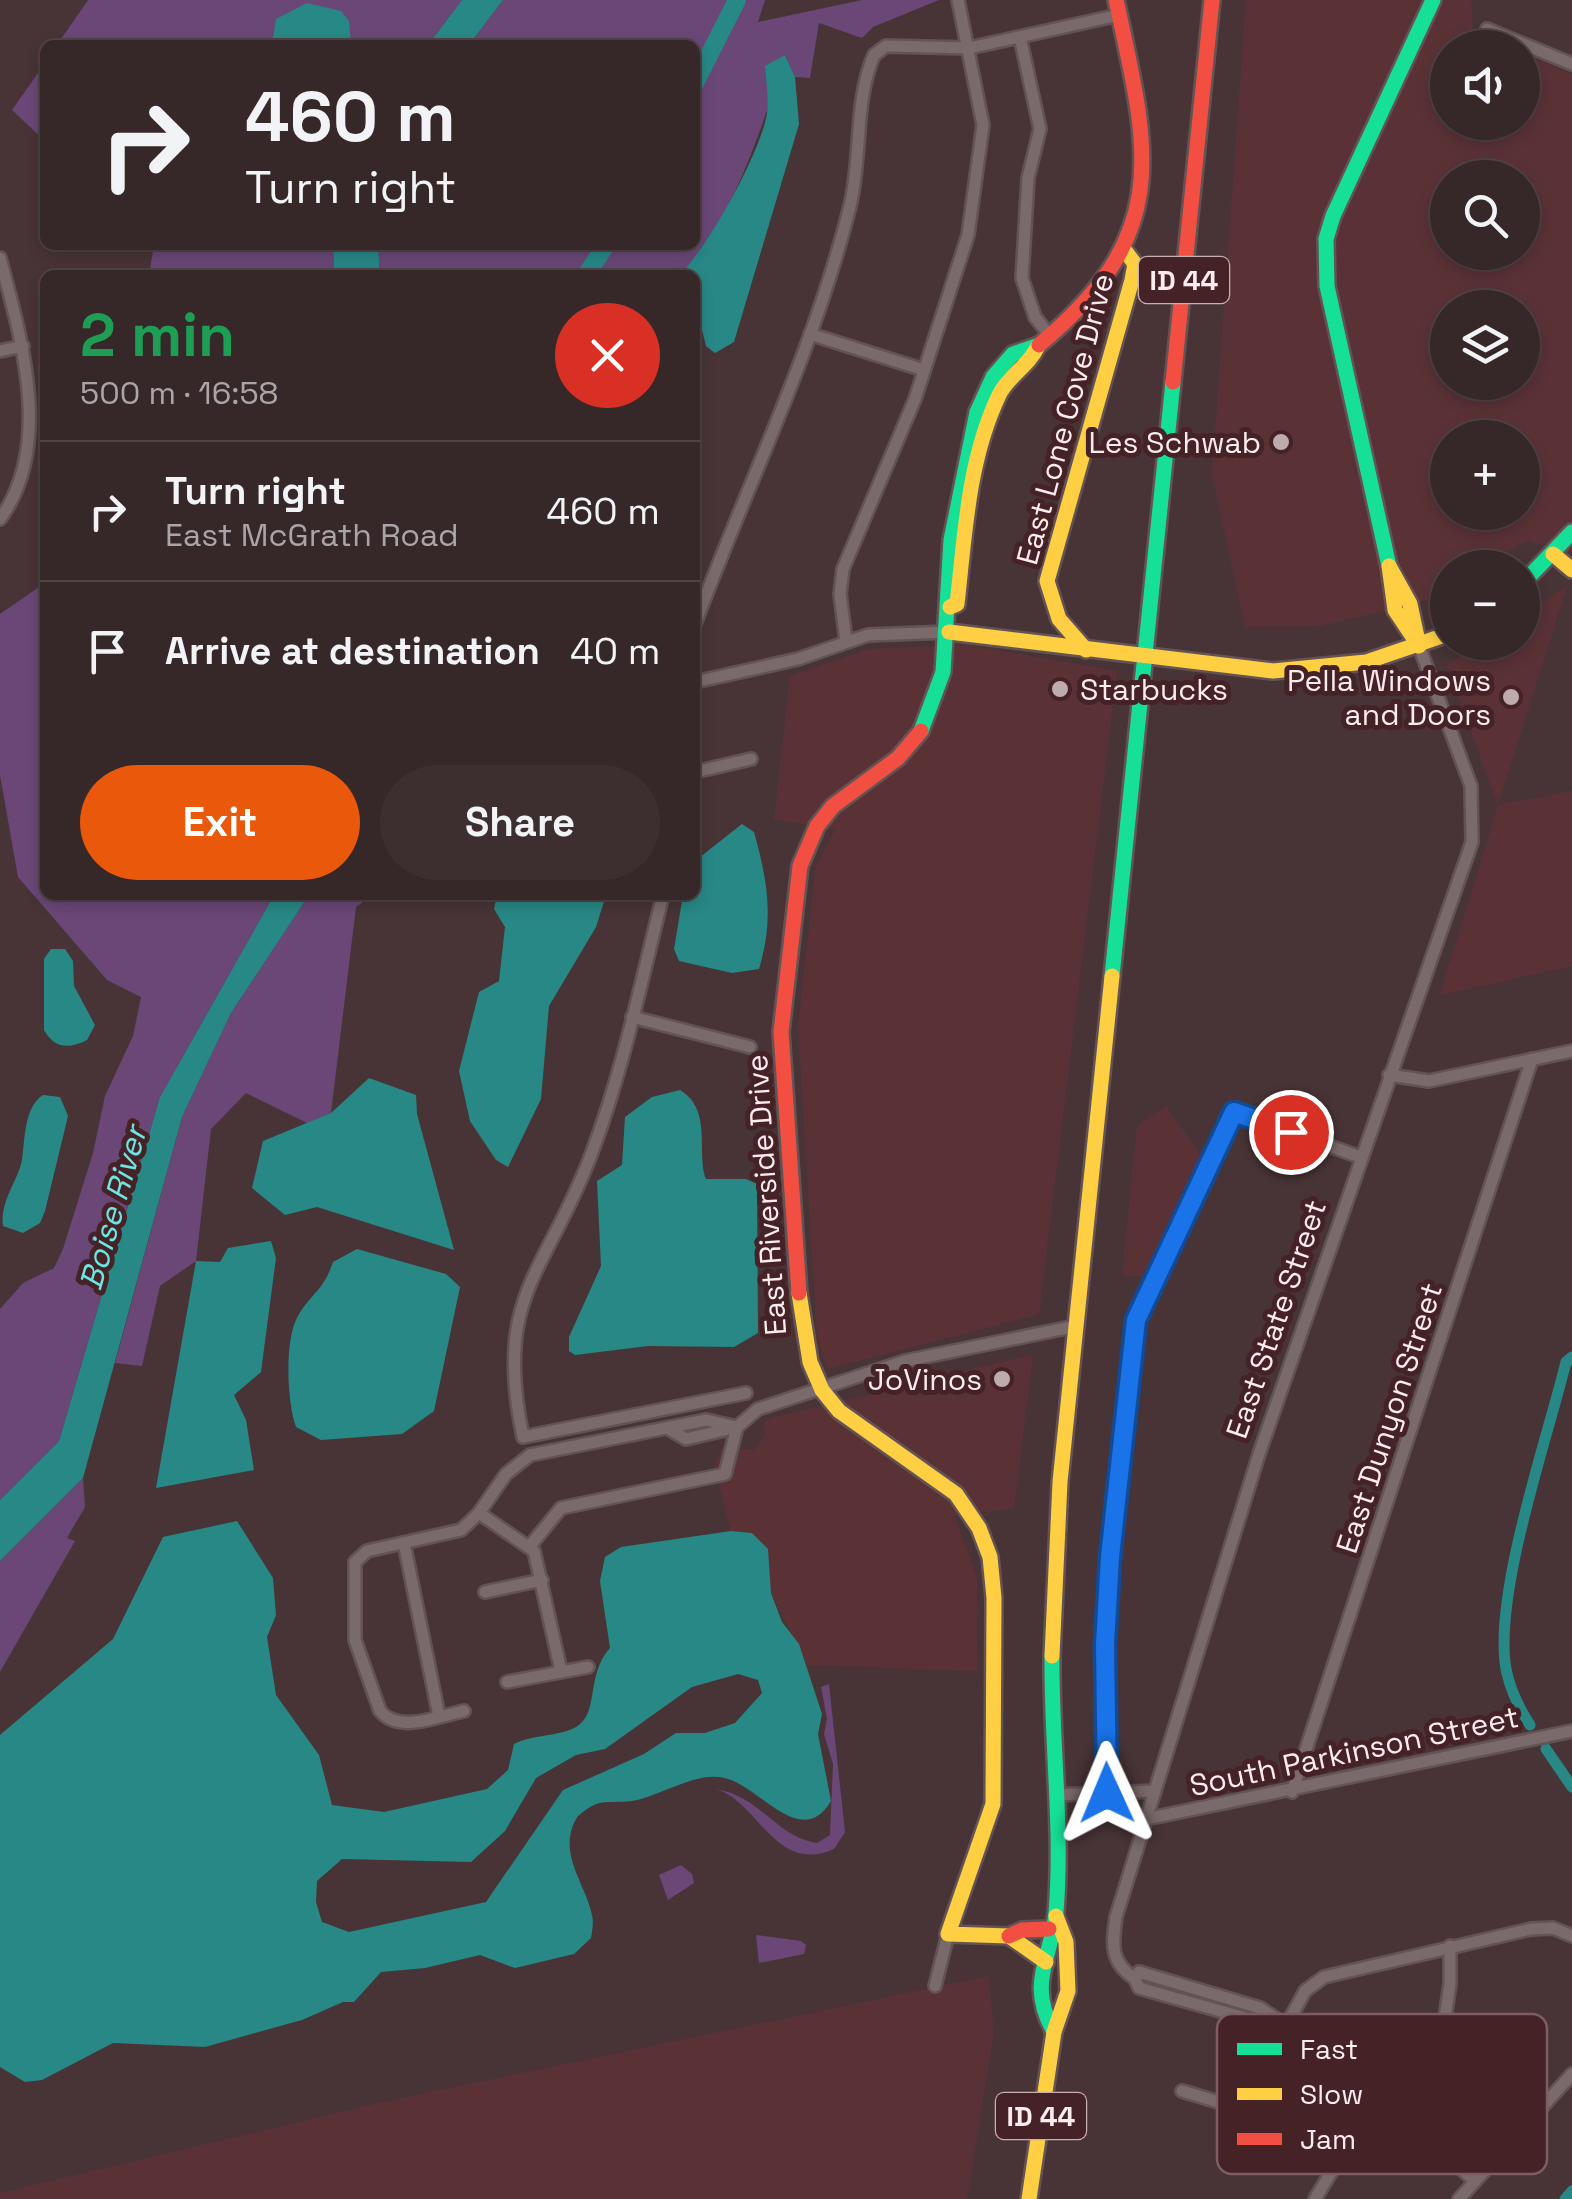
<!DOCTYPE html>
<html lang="en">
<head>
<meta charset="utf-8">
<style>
	:root { --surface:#362728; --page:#3d2f30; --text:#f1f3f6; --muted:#aaa5a8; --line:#504445; --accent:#ea580c }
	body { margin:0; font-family:"Space Grotesk",sans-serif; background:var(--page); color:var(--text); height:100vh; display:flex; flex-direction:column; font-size:38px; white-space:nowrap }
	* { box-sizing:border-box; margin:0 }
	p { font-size:32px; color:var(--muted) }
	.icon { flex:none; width:55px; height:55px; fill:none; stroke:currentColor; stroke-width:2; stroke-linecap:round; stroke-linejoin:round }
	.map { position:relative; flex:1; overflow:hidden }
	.details { position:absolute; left:40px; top:270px; width:660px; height:630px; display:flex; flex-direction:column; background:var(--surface); border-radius:15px; box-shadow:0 5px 15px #0003,0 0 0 2px var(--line) }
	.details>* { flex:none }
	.top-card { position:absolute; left:40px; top:40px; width:660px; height:210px; border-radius:15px; box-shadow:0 5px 15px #0003,0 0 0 2px var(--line); background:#362728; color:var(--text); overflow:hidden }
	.tools { position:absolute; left:1430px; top:30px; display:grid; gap:20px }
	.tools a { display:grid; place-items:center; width:110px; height:110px; border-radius:50%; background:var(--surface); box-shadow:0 5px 15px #0003,0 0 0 2px var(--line); font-size:50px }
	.pin { position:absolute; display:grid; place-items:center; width:85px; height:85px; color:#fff; margin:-42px; border:5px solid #fff; border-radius:50%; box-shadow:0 2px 10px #0007 }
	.me { position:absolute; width:110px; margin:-55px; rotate:359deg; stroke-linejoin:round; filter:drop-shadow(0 0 8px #0008) }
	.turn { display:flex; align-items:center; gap:35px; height:210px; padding:0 40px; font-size:45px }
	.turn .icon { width:130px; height:130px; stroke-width:2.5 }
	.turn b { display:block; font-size:70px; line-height:85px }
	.round { display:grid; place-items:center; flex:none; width:105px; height:105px; border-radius:52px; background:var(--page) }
	.overview { display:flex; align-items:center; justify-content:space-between; height:170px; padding:0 40px }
	h1 { font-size:60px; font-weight:800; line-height:75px; color:#1e9e55 }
	.primary-button { display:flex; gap:20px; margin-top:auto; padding:20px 40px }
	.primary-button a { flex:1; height:115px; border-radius:60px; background:var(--accent); color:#fff; font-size:40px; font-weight:800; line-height:115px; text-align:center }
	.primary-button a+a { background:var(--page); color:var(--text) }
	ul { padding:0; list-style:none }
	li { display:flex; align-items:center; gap:30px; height:140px; padding:0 40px; border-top:2px solid var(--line) }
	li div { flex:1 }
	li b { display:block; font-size:38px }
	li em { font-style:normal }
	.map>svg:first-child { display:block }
	.built { fill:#5a3236; fill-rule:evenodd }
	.green { fill:#6a4777 }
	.water { fill:#288886; fill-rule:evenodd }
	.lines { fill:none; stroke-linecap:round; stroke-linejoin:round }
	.canal { stroke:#288886; stroke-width:11 }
	.river { stroke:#288886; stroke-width:18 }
	.street-casing { stroke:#635354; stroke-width:16 }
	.fast-casing { stroke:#635354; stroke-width:20 }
	.slow-casing { stroke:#635354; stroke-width:20 }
	.jam-casing { stroke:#635354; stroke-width:20 }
	.street { stroke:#7b6a6c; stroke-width:11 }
	.fast { stroke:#16e098; stroke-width:15 }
	.slow { stroke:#ffcf43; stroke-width:15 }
	.jam { stroke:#f24e42; stroke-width:15 }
	.route-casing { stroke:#114b97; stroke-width:25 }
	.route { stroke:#1a73e8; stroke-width:18 }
	.poi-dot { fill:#beabac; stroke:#452226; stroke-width:4 }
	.labels { text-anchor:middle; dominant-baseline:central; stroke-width:10; stroke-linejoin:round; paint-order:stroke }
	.shield { fill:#452226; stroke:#c6afb1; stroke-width:2.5 }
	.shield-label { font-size:28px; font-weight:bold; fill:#feebec }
	.street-label { font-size:30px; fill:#feebec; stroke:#452226 }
	.poi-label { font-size:30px; fill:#feebec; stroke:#452226; text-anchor:end }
	.water-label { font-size:32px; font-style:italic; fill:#6be6e4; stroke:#452226 }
	.key { fill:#452226; stroke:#7c5e61; stroke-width:2.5 }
	.key-label { font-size:28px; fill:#feebec }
</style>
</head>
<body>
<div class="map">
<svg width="1572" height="2199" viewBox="0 0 1572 2199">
	<rect width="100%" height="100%" fill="#483436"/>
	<!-- built -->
	<g class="built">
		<path d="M1246,0H1471L1473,34L1506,47L1448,48V122H1522L1523,54L1572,74V556L1528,540L1482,567L1448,568L1447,588L1428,600L1320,626L1245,627L1212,474ZM1448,178H1522V252H1448ZM1448,308H1522V382H1448ZM1448,438H1522V512H1448Z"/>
		<polygon points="1567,586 1498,805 1572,791 1572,966 1440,995 1498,806 1447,665 1481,643 1522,642 1523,615"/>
		<polygon points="967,645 1117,671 1039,1314 828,1369 817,1338 798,1026 816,866 835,830 774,819 790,676 870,649"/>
		<polygon points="1166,1106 1204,1160 1146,1277 1122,1275 1137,1125"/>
		<polygon points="1033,1354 1014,1508 954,1516 977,1578 977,1671 807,1665 771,1593 768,1549 752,1533 731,1531 714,1467 721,1449 754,1450 765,1436 764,1421 776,1417"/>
		<polygon points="989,1976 994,2032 967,2199 0,2199 0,2193 392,2100"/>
	</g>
	<!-- green -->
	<g class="green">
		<polygon points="88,0 462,0 428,45 57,45"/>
		<path d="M503,0H765L758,22L862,0H939L873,27L862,38L819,23L810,78L795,77L785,55C764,121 731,228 679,275H380L378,245H695V45H469Z"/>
		<polygon points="45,63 45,141 12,110"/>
		<polygon points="154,245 333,245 334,275 149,275"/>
		<polygon points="45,583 45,895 274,895 160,1097 59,1441 0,1500 0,1309 23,1283 54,1268 63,1249 93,1153 105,1096 133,1036 141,997 107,980 18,877 0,775 0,614"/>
		<polygon points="309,895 373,895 356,907 331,1113 307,1123 246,1093 211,1129 196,1261 160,1286 142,1366 115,1363 182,1117 231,1013"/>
		<polygon points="83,1478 85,1507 67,1538 75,1541 0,1672 0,1561"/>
		<path d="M829,1684L845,1832L834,1849C775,1875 759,1802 716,1789C762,1797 776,1837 817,1843L830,1835L833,1764L824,1734L827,1719L821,1687Z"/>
		<polygon points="681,1865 692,1874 694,1883 668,1900 659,1875"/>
		<polygon points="756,1935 801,1941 806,1945 804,1954 759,1963"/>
	</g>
	<!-- water -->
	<g class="water">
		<polygon points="462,0 503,0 469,45 428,45"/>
		<polygon points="307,3 341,11 349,21 351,45 272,45 276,19"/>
		<path d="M785,55L795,77L799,124L734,342L715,353L706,346L701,326L695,321V275H679C707,250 762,150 767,113C769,98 766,81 765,66Z"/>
		<polygon points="333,245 378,245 380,275 334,275"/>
		<path d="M742,824L754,832C768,882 774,919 759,969L732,973L679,961L674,949L683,895H695V861Z"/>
		<polygon points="274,895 309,895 231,1013 182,1117 83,1478 0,1561 0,1500 59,1441 160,1097"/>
		<polygon points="497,895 606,895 596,927 549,1006 541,1099 508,1167 496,1160 470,1121 459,1071 479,992 499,981 505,927 494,909"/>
		<path d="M51,949H65L73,961L74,986L95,1025L87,1040C69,1049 55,1049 44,1030V959Z"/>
		<polygon points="369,1078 416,1095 417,1114 454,1250 317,1207 285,1215 252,1188 263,1141 331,1113"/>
		<path d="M680,1090C713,1110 696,1152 706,1179H746L757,1184L758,1333L734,1347L648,1346L575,1355L569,1351V1337L601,1266L597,1181L622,1165L625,1117L652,1097Z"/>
		<path d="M43,1095L60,1097L68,1116L45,1211L40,1223L23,1233L3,1226C0,1200 18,1181 22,1160C25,1140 24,1107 43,1095Z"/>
		<polygon points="271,1241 276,1258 261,1372 234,1395 246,1420 254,1470 156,1488 196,1261 220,1262 228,1248"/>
		<path d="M357,1249L446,1274L460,1287L434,1411L402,1434L321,1440L296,1427C287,1402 284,1340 298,1316C311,1293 323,1292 333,1262Z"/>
		<path d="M237,1521L273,1578L276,1615L267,1637L276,1695L319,1755L332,1805L384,1812L487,1789L508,1770L514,1744C534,1734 558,1737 576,1727C600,1713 585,1676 610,1648L600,1581L605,1557L621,1547L731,1531L752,1533L768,1549L771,1593L782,1622L799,1644L822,1714L818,1734L831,1801C802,1850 762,1789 728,1779C698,1769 662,1796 632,1801C620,1803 604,1800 594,1805C589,1807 578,1815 576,1819C557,1854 586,1884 592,1915C594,1922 592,1932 591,1938L574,1954L515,1968L480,1955L425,1968L381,1972L354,2002H343L302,2020L205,2047L113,2043L42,2080L25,2082L0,2067V1735L113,1639L163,1537ZM738,1674L758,1680L762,1693L735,1723L705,1733H676L644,1754L563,1790L486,1902L349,1932L322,1922L316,1902L317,1881L342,1859L471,1862L505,1831L536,1778L576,1755L605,1749L692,1687Z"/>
	</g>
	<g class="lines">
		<!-- canal -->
		<g class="canal">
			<path d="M1530,1725C1519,1708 1510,1690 1506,1669C1493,1595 1547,1440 1566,1362L1572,1357"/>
			<polyline points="1546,1749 1572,1787"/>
			<polyline points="1565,2199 1572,2191"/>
		</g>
		<!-- river -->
		<g class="river">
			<polyline points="695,83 737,0"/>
			<polyline points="586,275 606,245"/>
		</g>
		<!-- street casing -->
		<g class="street-casing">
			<g id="street">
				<polyline points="1487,29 1572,64"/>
				<polyline points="1020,37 1040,129 1028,178 1022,278 1035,317 1051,337"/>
				<path d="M0,258C21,338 54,445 0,519"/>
				<polyline points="810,334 924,370"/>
				<polyline points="0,351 23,346"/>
				<path d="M695,624C747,485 814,351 850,206C862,158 854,101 874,55L886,46L969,48L1119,15"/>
				<polyline points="846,641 840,594 843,569 915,399 968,235 983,125 958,0"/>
				<polyline points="695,682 798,659 868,635 949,632"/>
				<polyline points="695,772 751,759"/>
				<path d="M663,895C641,982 623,1071 591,1155C546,1274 493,1295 523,1437L746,1393"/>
				<polyline points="632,1017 750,1047"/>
				<polyline points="1389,1075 1429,1081 1572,1051"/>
				<polyline points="479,1513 534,1551 561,1671"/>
				<polyline points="404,1543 439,1716"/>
				<polyline points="530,1546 561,1508 725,1474 737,1427 758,1409 905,1361 1076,1326"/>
				<polyline points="485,1592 542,1580"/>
				<polyline points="507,1682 588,1667"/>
				<path d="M464,1711C438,1716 399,1734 380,1711L355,1640V1562L367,1551L461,1530L479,1513L506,1474L530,1455L706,1420L737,1427L686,1439L669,1429"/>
				<polyline points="1292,1792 1532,1059"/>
				<polyline points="1107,1793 1105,1644 1110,1557 1137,1320 1234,1111 1360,1157"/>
				<polyline points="1056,1795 1155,1791"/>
				<polyline points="1146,1819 1572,1731"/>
				<path d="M1135,1979C1110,1962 1112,1945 1116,1917L1259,1454L1472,842L1471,786L1419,646"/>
				<polyline points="935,1986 948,1934"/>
				<polyline points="1271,2019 1256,2021 1139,1988 1135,1979 1139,1972 1260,2008 1336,2059 1475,2181"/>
				<polyline points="1286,2026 1305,1991 1324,1977 1531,1929 1553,1928 1572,1936"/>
				<polyline points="1443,2031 1450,1984 1450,1946"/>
				<polyline points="1182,2091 1262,2115 1338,2161"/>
				<polyline points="1315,2199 1338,2161 1387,2105"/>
				<polyline points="1459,2199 1572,2074"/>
			</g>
		</g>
		<!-- fast casing -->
		<g class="fast-casing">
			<g id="fast">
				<polyline points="1389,566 1327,286 1326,239 1333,216 1433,0"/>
				<polyline points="1522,584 1572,532"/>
				<polyline points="921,731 943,672 951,540 977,412 993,377 1013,354 1039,345"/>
				<polyline points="1112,976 1173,382"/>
				<path d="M1052,1656C1051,1740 1063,1828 1056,1912C1052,1958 1026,1982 1054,2032"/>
			</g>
		</g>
		<!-- slow casing -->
		<g class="slow-casing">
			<g id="slow">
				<polyline points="1553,554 1572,570"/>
				<polygon points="1389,566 1410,604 1419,646 1395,610"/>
				<path d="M950,607L957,604C965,534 968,460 999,395C1008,376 1029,366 1038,346"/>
				<polyline points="949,632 1273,671 1366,662 1448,634"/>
				<polyline points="1086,650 1059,619 1047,581 1132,280 1135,264 1126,252"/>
				<polyline points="799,1293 810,1362 822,1390 839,1411 956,1494 979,1528 990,1557 994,1598 993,1804 948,1934 1009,1936 1046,1962"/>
				<polyline points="1052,1656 1060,1482 1112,976"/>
				<polyline points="1029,2199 1054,2032 1068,1991 1066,1942 1056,1916"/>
			</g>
		</g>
		<!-- jam casing -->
		<g class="jam-casing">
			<g id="jam">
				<path d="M1039,345C1172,234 1150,155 1116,0"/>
				<polyline points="1173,382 1212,0"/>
				<polyline points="799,1293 781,1032 800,866 817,826 833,806 898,758 921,731"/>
				<polyline points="1009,1936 1022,1930 1049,1929"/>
			</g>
		</g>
		<!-- street -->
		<use href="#street" class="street"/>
		<!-- fast -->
		<use href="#fast" class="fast"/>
		<!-- slow -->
		<use href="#slow" class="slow"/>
		<!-- jam -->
		<use href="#jam" class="jam"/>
	</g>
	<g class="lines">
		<!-- route casing -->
		<g class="route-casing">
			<polyline id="route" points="1107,1793 1105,1644 1110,1557 1136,1320 1234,1112 1291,1132"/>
		</g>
		<!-- route -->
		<use href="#route" class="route"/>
	</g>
	<!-- markers -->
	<g class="poi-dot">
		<circle cx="1281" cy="442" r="10"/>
		<circle cx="1060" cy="689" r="10"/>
		<circle cx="1511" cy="697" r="10"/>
		<circle cx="1002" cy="1379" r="10"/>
	</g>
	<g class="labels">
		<!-- shield labels -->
		<g class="shield">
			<rect x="1139" y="257" width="90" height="46" rx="8"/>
			<rect x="996" y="2093" width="90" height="46" rx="8"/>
		</g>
		<g class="shield-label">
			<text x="1184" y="280">ID 44</text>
			<text x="1041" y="2116">ID 44</text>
		</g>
		<!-- street labels -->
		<g class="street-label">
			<text transform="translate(1065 419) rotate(-75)">East Lone Cove Drive</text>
			<text transform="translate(766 1195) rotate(-94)">East Riverside Drive</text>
			<text transform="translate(1276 1319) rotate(-71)">East State Street</text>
			<text transform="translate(1389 1418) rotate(-72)">East Dunyon Street</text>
			<text transform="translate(1354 1751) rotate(-12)">South Parkinson Street</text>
		</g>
		<!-- poi labels -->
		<g class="poi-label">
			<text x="1261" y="442">Les Schwab</text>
			<text x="1491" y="680">Pella Windows<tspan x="1491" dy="34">and Doors</tspan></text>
			<text x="1080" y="689" text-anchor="start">Starbucks</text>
			<text x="982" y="1379">JoVinos</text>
		</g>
		<!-- water labels -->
		<g class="water-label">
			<text transform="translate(113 1208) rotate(-74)">Boise River</text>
		</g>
	</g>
	<!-- legend -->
	<rect x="1217" y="2014" width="330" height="160" rx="15" class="key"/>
	<rect x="1237" y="2043" width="45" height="12" fill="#16e098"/>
	<rect x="1237" y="2088" width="45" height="12" fill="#ffcf43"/>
	<rect x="1237" y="2133" width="45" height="12" fill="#f24e42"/>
	<g class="key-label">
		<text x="1300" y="2059">Fast</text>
		<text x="1300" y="2104">Slow</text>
		<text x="1300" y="2149">Jam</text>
	</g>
</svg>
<div class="tools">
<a><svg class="icon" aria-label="sound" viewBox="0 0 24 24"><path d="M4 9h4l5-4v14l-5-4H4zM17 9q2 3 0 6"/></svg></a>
<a><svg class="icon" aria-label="search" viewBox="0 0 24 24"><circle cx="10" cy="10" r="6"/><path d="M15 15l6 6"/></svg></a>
<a><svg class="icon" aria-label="layers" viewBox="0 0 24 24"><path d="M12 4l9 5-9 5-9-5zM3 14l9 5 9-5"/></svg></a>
<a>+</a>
<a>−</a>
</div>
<div class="pin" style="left:1291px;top:1132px;background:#d93025"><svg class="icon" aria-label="arrive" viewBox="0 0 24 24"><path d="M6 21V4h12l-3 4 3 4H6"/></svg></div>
<svg class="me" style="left:1107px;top:1793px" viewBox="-20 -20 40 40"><path d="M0-17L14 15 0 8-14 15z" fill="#1a73e8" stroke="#fff" stroke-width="4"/></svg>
<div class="top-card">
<div class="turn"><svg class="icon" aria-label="right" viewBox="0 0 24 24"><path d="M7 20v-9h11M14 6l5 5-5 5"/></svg><div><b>460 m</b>Turn right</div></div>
</div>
<section class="details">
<div class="overview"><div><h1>2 min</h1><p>500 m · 16:58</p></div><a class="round" style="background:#d93025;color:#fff"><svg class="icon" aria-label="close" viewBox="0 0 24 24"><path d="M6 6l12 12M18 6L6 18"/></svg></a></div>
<ul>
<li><svg class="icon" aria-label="right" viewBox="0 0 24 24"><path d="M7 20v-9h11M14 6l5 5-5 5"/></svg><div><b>Turn right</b><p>East McGrath Road</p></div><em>460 m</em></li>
<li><svg class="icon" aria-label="arrive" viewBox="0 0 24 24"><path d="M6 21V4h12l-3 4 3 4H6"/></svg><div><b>Arrive at destination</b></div><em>40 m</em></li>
</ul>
<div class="primary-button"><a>Exit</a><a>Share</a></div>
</section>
</div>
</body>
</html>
